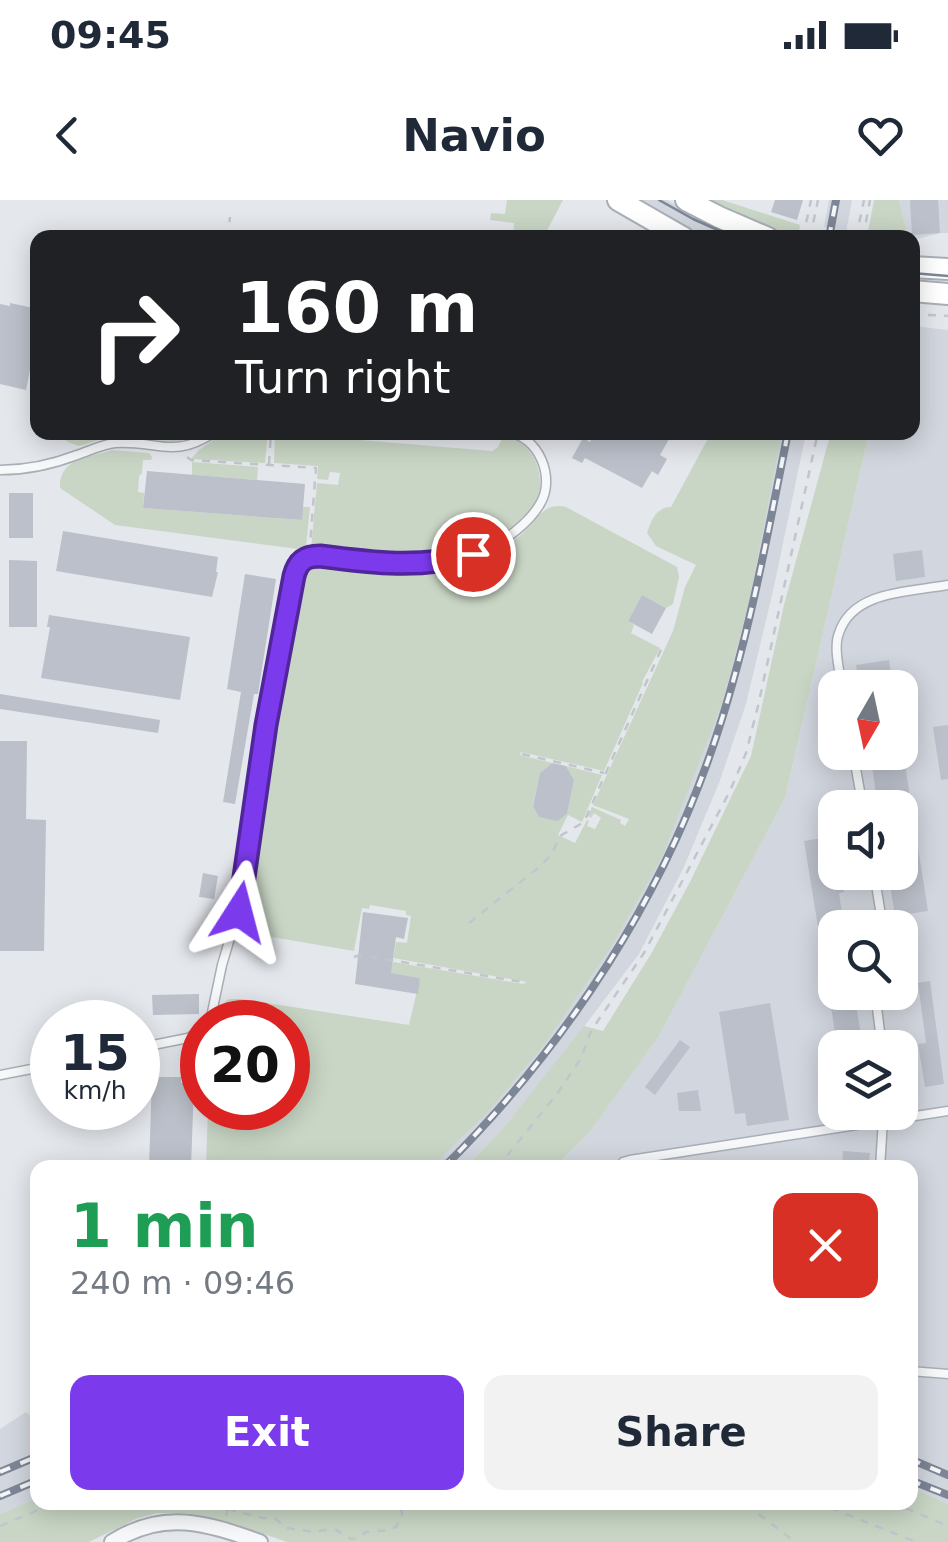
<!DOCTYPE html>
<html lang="en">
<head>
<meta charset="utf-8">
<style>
	:root { --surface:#fff; --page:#f2f2f3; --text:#1f2937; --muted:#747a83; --accent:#7c3aed }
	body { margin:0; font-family:"DejaVu Sans",sans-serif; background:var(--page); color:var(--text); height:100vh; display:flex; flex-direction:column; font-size:38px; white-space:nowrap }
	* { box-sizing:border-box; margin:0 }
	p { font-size:32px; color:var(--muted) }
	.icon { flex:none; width:55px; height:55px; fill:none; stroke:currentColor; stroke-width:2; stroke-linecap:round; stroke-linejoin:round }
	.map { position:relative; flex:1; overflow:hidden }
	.panel { position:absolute; left:30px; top:960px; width:888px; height:350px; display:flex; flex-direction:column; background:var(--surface); border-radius:20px; box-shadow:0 5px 25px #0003 }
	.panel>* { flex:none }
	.guide { position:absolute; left:30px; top:30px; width:890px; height:210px; border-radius:20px; box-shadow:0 5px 25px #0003; background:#202124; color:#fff; overflow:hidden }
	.needle { width:65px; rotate:189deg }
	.buttons { position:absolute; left:818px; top:470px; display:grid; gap:20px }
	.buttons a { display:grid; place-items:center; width:100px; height:100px; border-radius:20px; background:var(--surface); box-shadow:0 5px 25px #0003; font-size:50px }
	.speed { position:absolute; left:30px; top:800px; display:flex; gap:20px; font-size:50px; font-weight:700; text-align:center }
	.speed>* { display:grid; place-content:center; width:130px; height:130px; border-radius:50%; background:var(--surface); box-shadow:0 5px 25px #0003; line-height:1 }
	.speed small { font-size:25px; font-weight:400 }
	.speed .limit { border:15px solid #d22; background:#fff; color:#111 }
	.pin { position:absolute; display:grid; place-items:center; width:85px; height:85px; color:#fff; margin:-42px; border:5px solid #fff; border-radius:50%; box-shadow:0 2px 10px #0007 }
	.me { position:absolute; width:110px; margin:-55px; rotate:9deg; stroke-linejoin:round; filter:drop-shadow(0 0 8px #0008) }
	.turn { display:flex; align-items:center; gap:35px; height:210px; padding:0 40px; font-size:45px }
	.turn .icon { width:130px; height:130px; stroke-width:2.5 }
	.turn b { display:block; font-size:70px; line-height:85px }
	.round { display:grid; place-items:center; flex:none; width:105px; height:105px; border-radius:20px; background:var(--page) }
	.summary { display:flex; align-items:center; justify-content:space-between; height:170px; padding:0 40px }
	h1 { font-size:60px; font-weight:700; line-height:75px; color:#1e9e55 }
	.primary-button { display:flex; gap:20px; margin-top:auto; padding:20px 40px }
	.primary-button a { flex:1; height:115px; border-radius:20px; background:var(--accent); color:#fff; font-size:40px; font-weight:700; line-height:115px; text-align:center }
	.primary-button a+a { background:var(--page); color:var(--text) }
	.status { display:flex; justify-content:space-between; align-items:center; height:70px; padding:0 50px; background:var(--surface); direction:ltr }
	.status svg { height:28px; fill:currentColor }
	header { display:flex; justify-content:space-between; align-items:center; height:130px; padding:0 40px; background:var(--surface); font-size:45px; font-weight:700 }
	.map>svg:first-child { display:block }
	.built { fill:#d2d6de; fill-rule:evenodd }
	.green { fill:#c9d6c5 }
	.building { fill:#bbc0ca }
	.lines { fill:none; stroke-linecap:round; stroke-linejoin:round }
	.lane-casing { stroke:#a9aeb7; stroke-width:11 }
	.street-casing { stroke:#a9aeb7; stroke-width:18 }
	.secondary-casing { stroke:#a9aeb7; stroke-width:24 }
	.path { stroke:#c2c5cb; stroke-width:2.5; stroke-dasharray:8 8; stroke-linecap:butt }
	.lane { stroke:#f7f8fa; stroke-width:8 }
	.street { stroke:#f7f8fa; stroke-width:14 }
	.secondary { stroke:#fff; stroke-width:20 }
	.tram { stroke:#7d8696; stroke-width:2.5 }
	.rail-casing { stroke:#7d8696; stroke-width:8 }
	.rail { stroke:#f4f6f9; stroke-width:4; stroke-dasharray:11; stroke-linecap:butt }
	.route-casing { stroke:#51269a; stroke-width:25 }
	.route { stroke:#7c3aed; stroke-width:18 }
</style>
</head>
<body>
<div class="status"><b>09:45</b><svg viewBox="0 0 49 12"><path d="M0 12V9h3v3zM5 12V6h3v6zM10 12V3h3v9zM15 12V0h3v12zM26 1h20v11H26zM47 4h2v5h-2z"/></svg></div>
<header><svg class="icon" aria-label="back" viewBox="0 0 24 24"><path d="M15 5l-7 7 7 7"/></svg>Navio<svg class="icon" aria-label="heart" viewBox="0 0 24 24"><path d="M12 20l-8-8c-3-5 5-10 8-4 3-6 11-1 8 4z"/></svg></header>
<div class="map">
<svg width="948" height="1342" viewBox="0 0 948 1342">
	<rect width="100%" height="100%" fill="#e4e7ec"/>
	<!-- built -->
	<g class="built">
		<polygon points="640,0 667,0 697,17 746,37 706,37"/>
		<polygon points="829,0 852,0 846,32 824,27"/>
		<polygon points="899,0 948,0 948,33 940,33 913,40 912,38 908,37"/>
		<path d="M913,126L948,130V1304L910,1287V968H556L590,932L659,836L785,598L869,233L912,232ZM835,488H900V552H835ZM835,608H900V672H835ZM835,728H900V792H835ZM835,848H900V912H835Z"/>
		<polygon points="757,233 806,233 775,382 746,504 719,583 683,669 639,754 564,853 505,926 466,967 398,968 649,643"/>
		<polygon points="26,1212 37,1222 37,1298 0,1314 0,1229"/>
	</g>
	<!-- green -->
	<g class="green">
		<polygon points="507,0 563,0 543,38 513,37 514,23 490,20 491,13 505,14"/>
		<polygon points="703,0 722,0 800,25 798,37 744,21"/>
		<polygon points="874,0 899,0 908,37 867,37"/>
		<polygon points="225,232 268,233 265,263 191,259 199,250"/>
		<polygon points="831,232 869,233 785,598 659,836 590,932 556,967 466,967 505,926 584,826 603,831 651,754 690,682 751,556 784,405"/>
		<polygon points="59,233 132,232 184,237 184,239 179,242 111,236 79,246 68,242"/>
		<path d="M275,233L492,251L498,247L503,237L512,236C531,249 541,263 540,287C539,305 521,321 508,329C442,370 383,359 311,349L317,283L338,285L340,273L330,272L328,280L317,279L318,266L274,263Z"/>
		<path d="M711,233H782L748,406L721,506L662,657L613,744L544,845L486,914L431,967L206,968L208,908H288V822H218L223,804L229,799H241L409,825L420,778L365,769L366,760L392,764L393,762L523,784L527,782L393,758L396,742L407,743L411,716L406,715V711L370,705L369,709L362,708L354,751L242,732L243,728H246L274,524L304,373L312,364H317C379,368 439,379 497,351C505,346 516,340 523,333C537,319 544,302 566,307L677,367L679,377L673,404L666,408L642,395L628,421L634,425L631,433L660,448L642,482L643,483L604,571L521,552L520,555L552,563L540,573L533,605L539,617L557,620L567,614L574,580L566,566L602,575L582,622L568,615L558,635L575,643L587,620L589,621L587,626L595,629L601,618L594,613L591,618L588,616L592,607L621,620L620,623L625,626L629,619L593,605L673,431L685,387L696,365L656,346L647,333C651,321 656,307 671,307Z"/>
		<path d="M112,250L149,253L152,257L151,260H143L142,273L139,276L138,292L144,293L143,308L301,320L303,307H310L306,346L298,349L115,325L60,288C59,258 88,258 112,250Z"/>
		<polygon points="192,262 258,267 257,280 192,275"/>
		<polygon points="910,1287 948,1304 948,1342 287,1342 238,1325 187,1313 157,1313 138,1318 89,1342 0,1342 0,1314 37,1298 38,1302 910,1302"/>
	</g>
	<!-- building -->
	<g class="building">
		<polygon points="775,0 803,0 797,20 771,12"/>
		<polygon points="910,0 938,0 940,33 912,35"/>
		<polygon points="10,103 38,109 38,139 36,139 26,190 0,184 0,104 10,106"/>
		<polygon points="595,232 673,232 660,255 667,259 658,275 652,271 642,288 585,258 582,263 572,258 583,238 590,242"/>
		<polygon points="147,271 305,284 302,320 143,308"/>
		<rect x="9" y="293" width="24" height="45"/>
		<polygon points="63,331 218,357 216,372 218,372 212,397 56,371"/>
		<polygon points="922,350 925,377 896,381 893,354"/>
		<polygon points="9,360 37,361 37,427 9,427"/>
		<polygon points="245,374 276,379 258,494 254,494 235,604 223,602 241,492 227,489"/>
		<polygon points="642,395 666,408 652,434 628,421"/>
		<polygon points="49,415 190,437 180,500 41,478 50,427 47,427"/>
		<polygon points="889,460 893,488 860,488 856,465"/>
		<polygon points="0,494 160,520 158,533 0,509"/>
		<polygon points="948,525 948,579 941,580 933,527"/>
		<polygon points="0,541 27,541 26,619 46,620 44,751 0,751"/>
		<polygon points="870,552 903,552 928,711 895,716 888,672 900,672 900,608 878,608"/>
		<polygon points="552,563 566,566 574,580 567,614 557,621 539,617 533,606 540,573"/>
		<polygon points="835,636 835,672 842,672 844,692 839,693 844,728 835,728 835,788 828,788 804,641"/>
		<polygon points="203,673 218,676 214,699 199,697"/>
		<polygon points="363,712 408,718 404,739 396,737 391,773 420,778 418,794 355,784"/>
		<polygon points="930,781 944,884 925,887 918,844 926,843 918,783"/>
		<polygon points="829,792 854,792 863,848 837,848"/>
		<polygon points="199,794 199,814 153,815 152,795"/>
		<polygon points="770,803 789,920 747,926 745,913 735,914 719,812"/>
		<polygon points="680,840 690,847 655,895 645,887"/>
		<polygon points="152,877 181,877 181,883 194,883 191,968 149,967"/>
		<polygon points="698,890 701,911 679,911 677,893"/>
		<polygon points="843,951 870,953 868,968 842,968"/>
	</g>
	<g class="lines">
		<!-- lane casing -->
		<g class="lane-casing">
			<g id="lane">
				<path d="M0,270C28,270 51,265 77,255C89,251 103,244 115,243C157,240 173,260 215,232"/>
				<path d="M842,488C840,472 833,448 839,433C853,390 911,392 948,385"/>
				<polyline points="853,552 863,608"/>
				<polyline points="874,672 883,728"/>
				<polyline points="875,792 882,848"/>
				<path d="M210,822L222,765L242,697L266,525L297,368C303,358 309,356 320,356C376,363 434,374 487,349C507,339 529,323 540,304C556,278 539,236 507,232"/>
				<polyline points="138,848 188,838 202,830"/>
				<polyline points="0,875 52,865"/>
				<polyline points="619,968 623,962 630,960 948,911"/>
				<polyline points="880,968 883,920"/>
				<polyline points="910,1171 948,1174"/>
			</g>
		</g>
		<!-- street casing -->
		<g class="street-casing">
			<path id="street" d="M112,1342C164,1309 206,1323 260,1342"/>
		</g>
		<!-- secondary casing -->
		<g class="secondary-casing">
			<g id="secondary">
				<polyline points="618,0 684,38"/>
				<polyline points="686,0 719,17 768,38"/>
				<polyline points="912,67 948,69"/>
				<polyline points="912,91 948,94"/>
			</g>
		</g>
		<!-- path -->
		<g class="path">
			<polyline points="228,38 230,17"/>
			<polyline points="803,38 811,0"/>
			<polyline points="810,38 818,0"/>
			<polyline points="856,38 864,0"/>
			<polyline points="863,38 870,0"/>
			<polyline points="912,114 948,116"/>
			<polyline points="187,257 191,260 316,268 310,345"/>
			<polyline points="269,264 271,232"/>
			<polyline points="522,554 604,573"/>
			<polyline points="469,723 538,668 551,655 560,636 584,622 663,445"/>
			<polyline points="354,757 360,755 522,782"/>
			<polyline points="497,968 557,894 581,858 591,831 644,753 730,591 746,553 758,506 818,232"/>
			<polyline points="753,1302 751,1308 795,1342"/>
			<polyline points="816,1302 916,1342"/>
			<polyline points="891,1302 948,1326"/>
			<polyline points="228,1309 263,1318 275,1318 286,1328 315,1332 329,1329 337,1330 344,1336 352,1339 358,1338 366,1332 390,1330 396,1327 402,1315 400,1302"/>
			<polyline points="226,1316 229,1302"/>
			<polyline points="0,1326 58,1302"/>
		</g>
		<!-- lane -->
		<use href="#lane" class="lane"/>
		<!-- street -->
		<use href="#street" class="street"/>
		<!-- secondary -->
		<use href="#secondary" class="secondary"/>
		<!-- tram -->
		<g class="tram">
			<polyline points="659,0 693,19 736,38"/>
			<polyline points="912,73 948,76"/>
		</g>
		<!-- rail casing -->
		<g class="rail-casing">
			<g id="rail">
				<polyline points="829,38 836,0"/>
				<path d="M443,968C567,845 666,695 719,528C750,432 768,332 788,232"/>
				<polyline points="910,1259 948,1275"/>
				<polyline points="0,1272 38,1256"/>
				<polyline points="910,1280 948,1295"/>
				<polyline points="0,1296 38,1280"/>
			</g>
		</g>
		<!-- rail -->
		<use href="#rail" class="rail"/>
	</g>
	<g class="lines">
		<!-- route casing -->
		<g class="route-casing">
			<path id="route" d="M239,712L266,525L294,376C298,361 305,356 320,356C373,363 421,369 473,354"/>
		</g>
		<!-- route -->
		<use href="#route" class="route"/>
	</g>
</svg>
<div class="buttons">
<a><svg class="needle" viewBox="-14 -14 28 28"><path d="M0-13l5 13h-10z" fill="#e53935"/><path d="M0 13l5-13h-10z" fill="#747a83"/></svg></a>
<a><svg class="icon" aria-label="sound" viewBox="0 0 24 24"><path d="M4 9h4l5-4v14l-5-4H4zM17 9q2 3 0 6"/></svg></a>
<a><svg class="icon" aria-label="search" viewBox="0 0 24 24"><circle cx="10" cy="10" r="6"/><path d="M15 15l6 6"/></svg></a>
<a><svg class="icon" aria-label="layers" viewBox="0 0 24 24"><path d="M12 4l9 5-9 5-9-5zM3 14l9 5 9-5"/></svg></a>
</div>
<div class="speed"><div>15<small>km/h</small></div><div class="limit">20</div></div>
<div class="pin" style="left:473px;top:354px;background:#d93025"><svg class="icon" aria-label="arrive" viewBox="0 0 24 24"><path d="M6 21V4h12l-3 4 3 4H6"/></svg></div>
<svg class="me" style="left:239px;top:712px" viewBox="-20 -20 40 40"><path d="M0-17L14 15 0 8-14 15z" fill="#7c3aed" stroke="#fff" stroke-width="4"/></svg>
<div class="guide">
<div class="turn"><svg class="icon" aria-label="right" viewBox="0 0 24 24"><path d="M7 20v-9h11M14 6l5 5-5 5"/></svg><div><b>160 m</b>Turn right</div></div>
</div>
<section class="panel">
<div class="summary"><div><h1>1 min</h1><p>240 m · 09:46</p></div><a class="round" style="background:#d93025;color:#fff"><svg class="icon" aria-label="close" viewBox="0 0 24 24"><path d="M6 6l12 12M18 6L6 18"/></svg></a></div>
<div class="primary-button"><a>Exit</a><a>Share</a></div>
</section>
</div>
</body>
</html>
